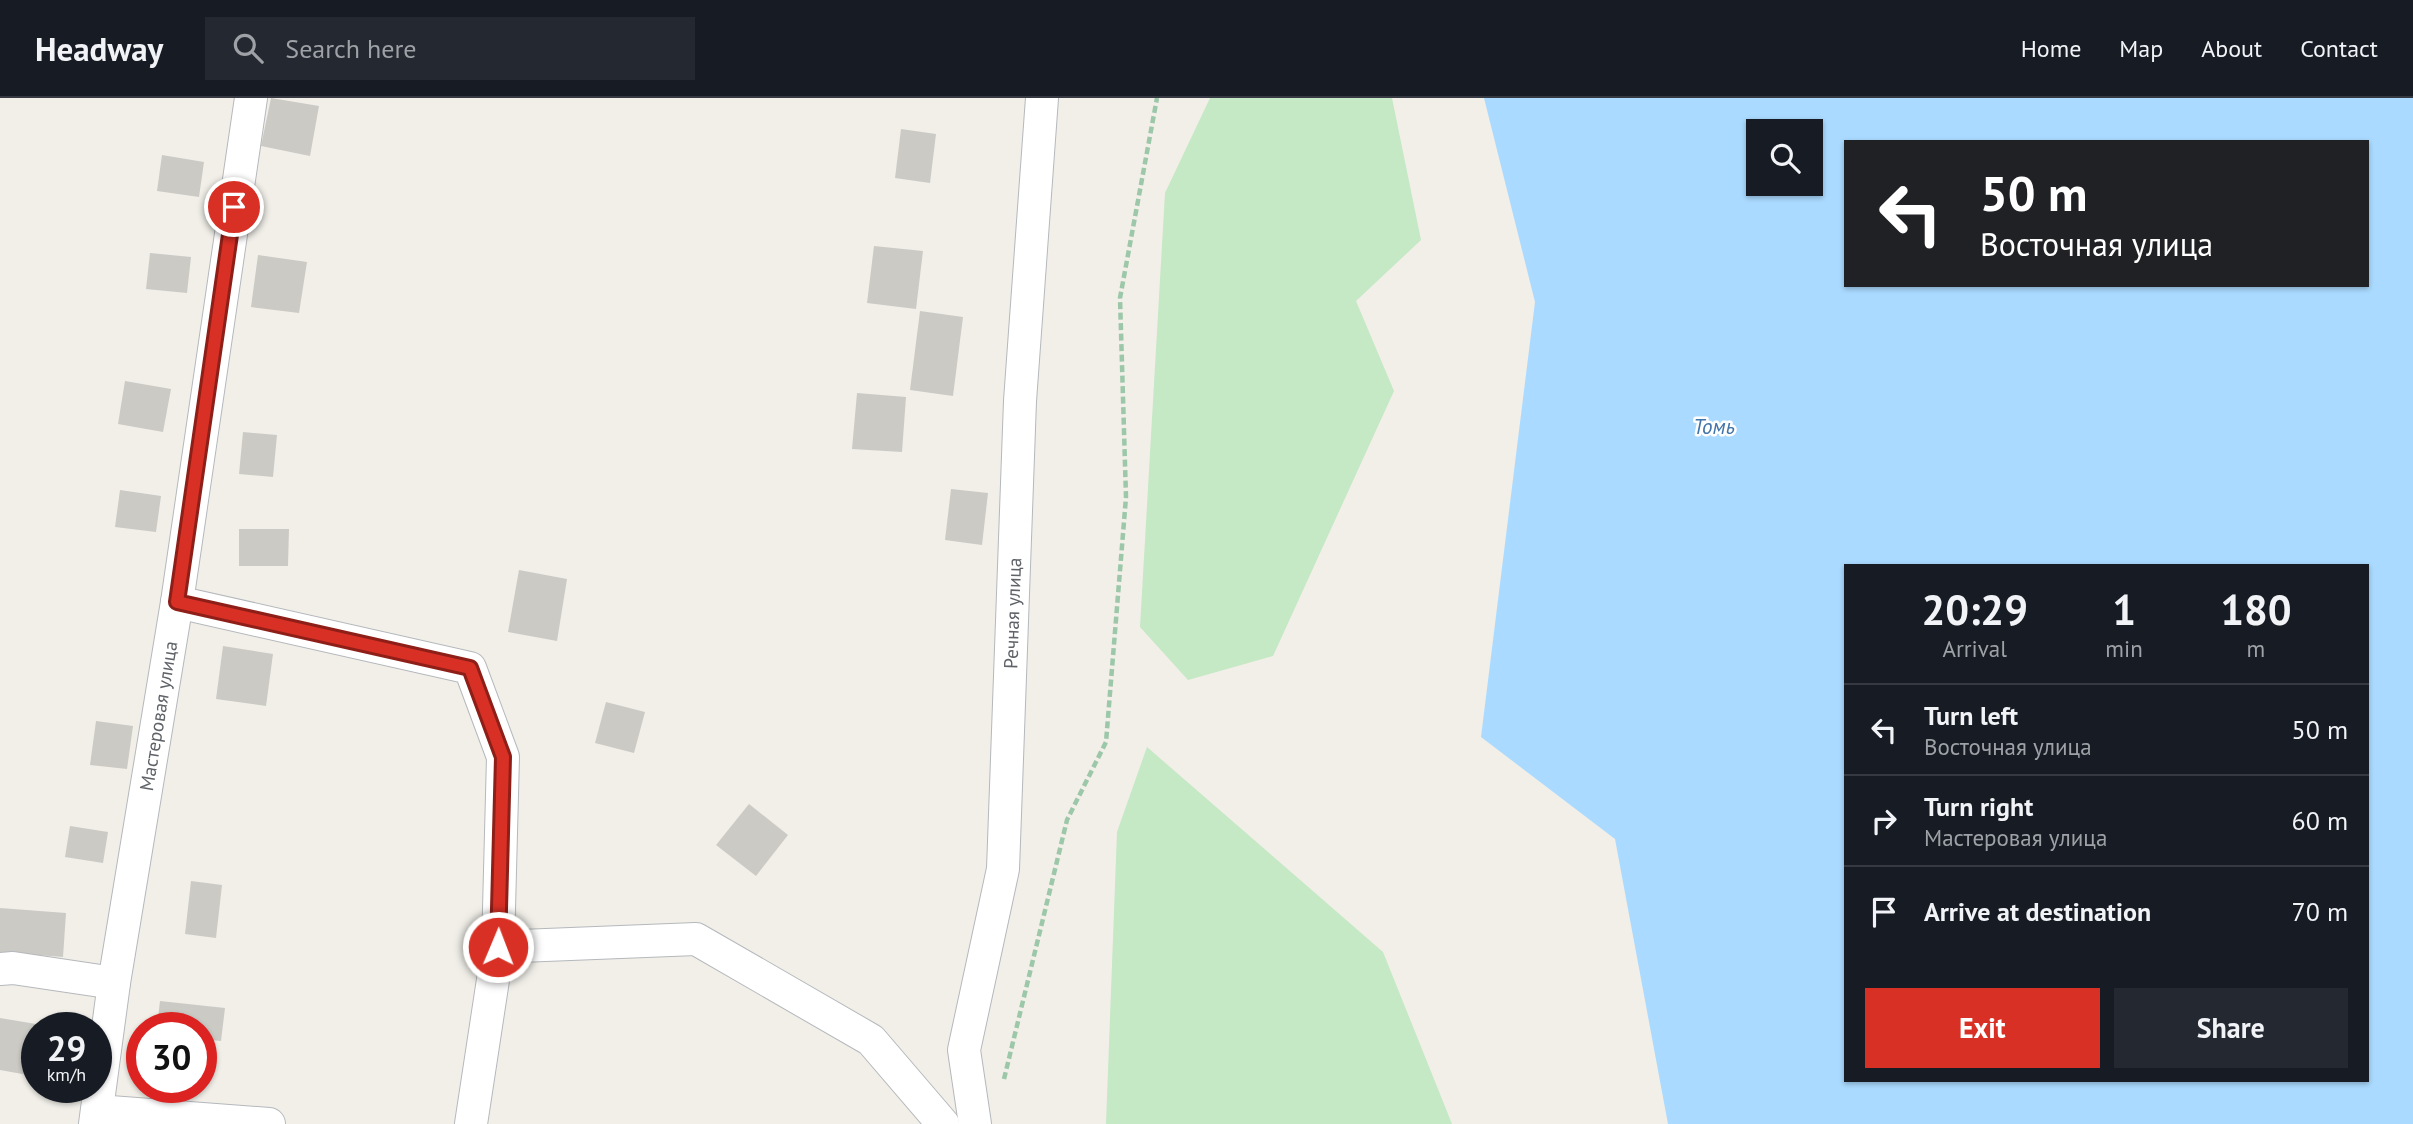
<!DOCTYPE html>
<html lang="en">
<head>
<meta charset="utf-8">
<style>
	:root { --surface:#171b24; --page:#242831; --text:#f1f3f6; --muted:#9ea1a6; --line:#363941; --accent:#d93025 }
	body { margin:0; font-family:"PT Sans",sans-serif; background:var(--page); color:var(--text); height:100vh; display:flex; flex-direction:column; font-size:26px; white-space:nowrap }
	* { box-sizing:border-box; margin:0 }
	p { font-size:23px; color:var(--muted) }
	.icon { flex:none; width:38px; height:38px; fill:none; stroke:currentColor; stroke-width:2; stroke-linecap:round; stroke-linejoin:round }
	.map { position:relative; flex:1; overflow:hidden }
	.panel { position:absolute; left:1844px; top:466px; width:525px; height:518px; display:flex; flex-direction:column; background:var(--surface); border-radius:0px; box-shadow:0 2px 5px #0004 }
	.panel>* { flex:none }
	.banner { position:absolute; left:1844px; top:42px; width:525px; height:147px; border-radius:0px; box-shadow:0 2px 5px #0004; background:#202124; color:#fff; overflow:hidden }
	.tools { position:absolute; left:1746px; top:21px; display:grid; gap:14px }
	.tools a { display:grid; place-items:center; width:77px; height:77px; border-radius:0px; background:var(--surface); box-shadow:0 2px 5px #0004; font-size:35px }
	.speed { position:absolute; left:21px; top:914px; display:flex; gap:14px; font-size:35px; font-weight:700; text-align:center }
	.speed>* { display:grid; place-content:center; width:91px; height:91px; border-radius:50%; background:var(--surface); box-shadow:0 2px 5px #0004; line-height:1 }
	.speed small { font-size:18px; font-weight:400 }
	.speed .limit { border:10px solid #d22; background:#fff; color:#111 }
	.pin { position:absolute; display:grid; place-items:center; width:60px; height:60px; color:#fff; margin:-30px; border:4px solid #fff; border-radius:50%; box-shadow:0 2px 7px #0007 }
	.me { position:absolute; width:77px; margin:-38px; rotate:1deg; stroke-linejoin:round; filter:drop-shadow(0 0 5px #0008) }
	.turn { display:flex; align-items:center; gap:24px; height:147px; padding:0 21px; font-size:32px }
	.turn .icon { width:91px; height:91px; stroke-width:2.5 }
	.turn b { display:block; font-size:49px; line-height:60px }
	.eta { display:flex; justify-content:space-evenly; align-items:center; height:119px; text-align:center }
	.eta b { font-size:42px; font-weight:700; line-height:49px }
	.action { display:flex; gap:14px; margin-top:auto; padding:14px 21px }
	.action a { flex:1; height:80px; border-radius:0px; background:var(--accent); color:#fff; font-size:28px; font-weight:700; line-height:80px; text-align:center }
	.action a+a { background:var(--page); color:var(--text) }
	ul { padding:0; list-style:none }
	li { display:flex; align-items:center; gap:21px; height:91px; padding:0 21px; border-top:2px solid var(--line) }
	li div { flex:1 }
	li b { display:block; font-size:26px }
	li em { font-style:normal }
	header { display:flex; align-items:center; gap:42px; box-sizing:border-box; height:98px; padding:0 35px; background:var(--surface); border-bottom:2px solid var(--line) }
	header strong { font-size:33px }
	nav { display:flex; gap:38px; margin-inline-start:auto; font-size:24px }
	.search { width:490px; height:63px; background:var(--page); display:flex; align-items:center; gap:18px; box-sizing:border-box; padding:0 24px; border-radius:0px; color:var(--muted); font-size:26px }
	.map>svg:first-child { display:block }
	.green { fill:#c5e8c5 }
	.water { fill:#aadaff; fill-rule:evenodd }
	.building { fill:#cccac5 }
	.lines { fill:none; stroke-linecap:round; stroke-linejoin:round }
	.minor-casing { stroke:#b5b8bc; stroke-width:34 }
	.path { stroke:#9cc7a9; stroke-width:4.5; stroke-dasharray:7 3.5; stroke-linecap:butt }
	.minor { stroke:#fff; stroke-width:32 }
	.route-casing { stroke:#8d1f18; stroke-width:18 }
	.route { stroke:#d93025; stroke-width:12 }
	.labels { text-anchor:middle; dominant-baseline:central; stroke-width:5; stroke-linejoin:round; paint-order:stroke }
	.street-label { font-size:19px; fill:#5f6368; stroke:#fff }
	.water-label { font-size:21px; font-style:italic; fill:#4174aa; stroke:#fff }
</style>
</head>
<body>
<header>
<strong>Headway</strong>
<div class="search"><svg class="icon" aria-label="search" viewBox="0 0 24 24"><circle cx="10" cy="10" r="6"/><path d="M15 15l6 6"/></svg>Search here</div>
<nav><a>Home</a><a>Map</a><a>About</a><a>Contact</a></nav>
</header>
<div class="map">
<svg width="2413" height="1026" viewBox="0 0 2413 1026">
	<rect width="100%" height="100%" fill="#f1efe8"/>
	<!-- green -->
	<g class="green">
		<polygon points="1210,0 1392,0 1421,142 1356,203 1394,293 1273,558 1188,582 1140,529 1165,95"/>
		<polygon points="1147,649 1383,854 1452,1026 1106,1026 1117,734"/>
	</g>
	<!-- water -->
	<path class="water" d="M1484,0H2413V1026H1668L1615,741L1481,639L1535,204ZM1759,33H1811V86H1759ZM1846,44H2368V187H1846ZM1846,467H2368V982H1846Z"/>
	<!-- building -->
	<g class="building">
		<polygon points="271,0 319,8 310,58 261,48"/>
		<polygon points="901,31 936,36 930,85 895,80"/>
		<polygon points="162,57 204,64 199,99 157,93"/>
		<polygon points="874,148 923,153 916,211 867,205"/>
		<polygon points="150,155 191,159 187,195 146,191"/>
		<polygon points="258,157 307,164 299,215 251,209"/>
		<polygon points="920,213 963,219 953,298 910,292"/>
		<polygon points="125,283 171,291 163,334 118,326"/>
		<polygon points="857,295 906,299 902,354 852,351"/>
		<polygon points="243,334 277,337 273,379 239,376"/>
		<polygon points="951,391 988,395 982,447 945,442"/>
		<polygon points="120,392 161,398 156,434 115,429"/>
		<polygon points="239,431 289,431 288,468 239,468"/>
		<polygon points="519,472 567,481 557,543 508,534"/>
		<polygon points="223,548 273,556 266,608 216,601"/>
		<polygon points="606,604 645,614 634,655 595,645"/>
		<polygon points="96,623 133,628 127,671 90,667"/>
		<polygon points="749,706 788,737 756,778 716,747"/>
		<polygon points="70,728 108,734 103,765 65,759"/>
		<polygon points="191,783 222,787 216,840 185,836"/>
		<polygon points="0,810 66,815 63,859 0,854"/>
		<polygon points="160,903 225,910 221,943 201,941 201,929 157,929"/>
		<polygon points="0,920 36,926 28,977 0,972"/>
	</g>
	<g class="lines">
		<!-- minor casing -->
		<g class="minor-casing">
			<g id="minor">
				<polyline points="177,504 470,570 503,659 498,849 471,1026"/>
				<polyline points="498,849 696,841 871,942 943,1026"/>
				<polyline points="0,871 13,870 114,885"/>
				<polyline points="97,1013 269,1026"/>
				<path id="s1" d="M95,1026L114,885L177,504L251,0"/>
				<path id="s2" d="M975,1026L964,952L1003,771L1020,303L1042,0"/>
			</g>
		</g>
		<!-- path -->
		<polyline class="path" points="1004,981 1067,722 1106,644 1126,399 1120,200 1157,0"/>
		<!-- minor -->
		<use href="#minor" class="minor"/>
	</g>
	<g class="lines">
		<!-- route casing -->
		<g class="route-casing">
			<polyline id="route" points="234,109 177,504 470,570 503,659 498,849"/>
		</g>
		<!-- route -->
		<use href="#route" class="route"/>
	</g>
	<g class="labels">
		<!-- street labels -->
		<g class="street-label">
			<text stroke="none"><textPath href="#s2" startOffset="516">Речная улица</textPath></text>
			<text stroke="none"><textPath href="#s1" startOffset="413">Мастеровая улица</textPath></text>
		</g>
		<!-- water labels -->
		<g class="water-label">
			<text x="1714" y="328">Томь</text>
		</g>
	</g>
</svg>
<div class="tools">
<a><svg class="icon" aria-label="search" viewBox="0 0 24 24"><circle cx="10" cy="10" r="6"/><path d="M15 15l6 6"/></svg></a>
</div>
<div class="speed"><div>29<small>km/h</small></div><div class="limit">30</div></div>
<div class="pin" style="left:234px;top:109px;background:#d93025"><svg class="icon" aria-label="arrive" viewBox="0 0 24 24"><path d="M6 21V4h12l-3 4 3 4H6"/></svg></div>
<svg class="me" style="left:498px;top:849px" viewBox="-20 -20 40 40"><circle r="17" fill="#d93025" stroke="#fff" stroke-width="3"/><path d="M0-11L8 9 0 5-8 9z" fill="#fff"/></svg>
<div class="banner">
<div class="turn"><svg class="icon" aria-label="left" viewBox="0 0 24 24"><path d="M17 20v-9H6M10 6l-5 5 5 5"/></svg><div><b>50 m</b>Восточная улица</div></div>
</div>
<section class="panel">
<div class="eta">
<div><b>20:29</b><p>Arrival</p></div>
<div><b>1</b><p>min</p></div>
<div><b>180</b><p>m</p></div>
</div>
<ul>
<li><svg class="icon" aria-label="left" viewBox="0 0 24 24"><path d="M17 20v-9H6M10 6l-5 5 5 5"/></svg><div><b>Turn left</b><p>Восточная улица</p></div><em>50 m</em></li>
<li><svg class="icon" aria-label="right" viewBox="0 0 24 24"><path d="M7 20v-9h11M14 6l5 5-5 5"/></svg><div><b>Turn right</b><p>Мастеровая улица</p></div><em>60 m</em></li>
<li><svg class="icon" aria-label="arrive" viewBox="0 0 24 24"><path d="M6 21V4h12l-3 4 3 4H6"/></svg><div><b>Arrive at destination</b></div><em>70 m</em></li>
</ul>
<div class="action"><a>Exit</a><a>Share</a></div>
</section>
</div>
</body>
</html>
